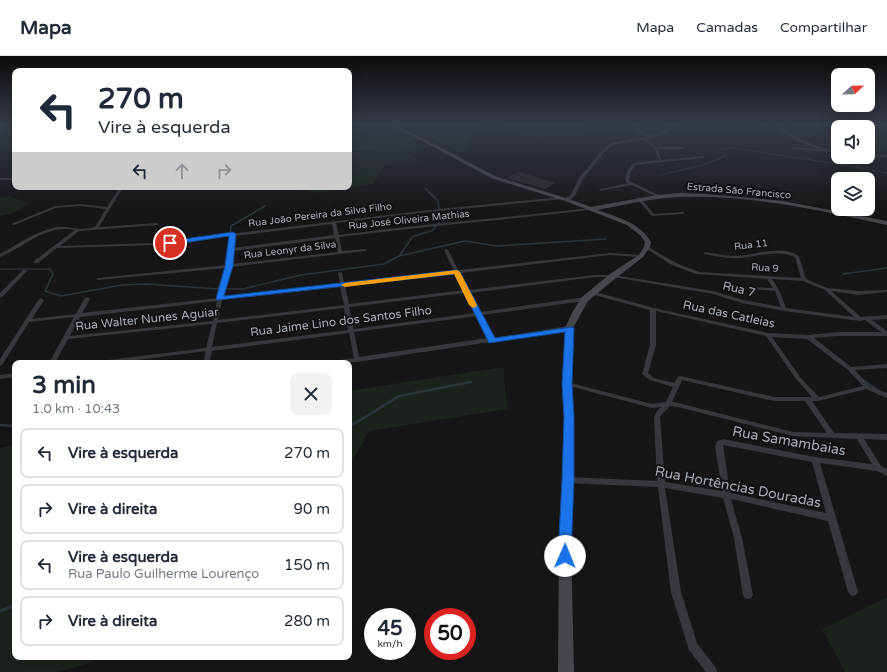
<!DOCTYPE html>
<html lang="pt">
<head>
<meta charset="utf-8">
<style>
	:root { --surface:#fff; --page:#f2f2f3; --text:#1f2937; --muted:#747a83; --line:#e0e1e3 }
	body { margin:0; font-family:"Varela Round",sans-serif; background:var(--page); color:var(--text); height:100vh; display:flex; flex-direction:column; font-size:15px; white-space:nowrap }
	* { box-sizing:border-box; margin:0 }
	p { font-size:13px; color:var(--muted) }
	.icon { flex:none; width:22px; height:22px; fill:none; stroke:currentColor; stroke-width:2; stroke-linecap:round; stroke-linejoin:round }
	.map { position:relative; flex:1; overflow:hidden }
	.details { position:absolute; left:12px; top:304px; width:340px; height:300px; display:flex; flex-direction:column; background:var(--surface); border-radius:8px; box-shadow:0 4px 16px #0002 }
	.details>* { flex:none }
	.hud { position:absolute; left:12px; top:12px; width:340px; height:122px; border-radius:8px; box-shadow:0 4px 16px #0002; background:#fff; color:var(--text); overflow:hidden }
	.needle { width:26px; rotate:68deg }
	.tools { position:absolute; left:831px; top:12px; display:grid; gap:8px }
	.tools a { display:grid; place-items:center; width:44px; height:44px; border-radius:8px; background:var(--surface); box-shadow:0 4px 16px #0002; font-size:20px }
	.speed { position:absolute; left:364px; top:552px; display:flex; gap:8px; font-size:20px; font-weight:700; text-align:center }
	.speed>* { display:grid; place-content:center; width:52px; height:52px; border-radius:50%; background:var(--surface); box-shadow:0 4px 16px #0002; line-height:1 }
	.speed small { font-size:10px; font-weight:400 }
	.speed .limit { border:6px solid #d22; background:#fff; color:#111 }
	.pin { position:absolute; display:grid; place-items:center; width:34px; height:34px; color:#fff; margin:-17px; border:2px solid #fff; border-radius:50%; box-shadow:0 1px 4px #0007 }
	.me { position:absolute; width:44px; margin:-22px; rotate:1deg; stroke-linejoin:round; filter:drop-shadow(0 0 3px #0008) }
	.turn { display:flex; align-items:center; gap:14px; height:84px; padding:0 20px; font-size:18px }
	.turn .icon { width:52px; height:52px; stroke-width:2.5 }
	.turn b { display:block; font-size:28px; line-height:34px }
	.lanes { display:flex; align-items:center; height:38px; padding:0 20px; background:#0003; justify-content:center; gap:20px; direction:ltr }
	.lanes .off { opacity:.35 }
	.round { display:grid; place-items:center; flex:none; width:42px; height:42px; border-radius:8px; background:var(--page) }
	.head { display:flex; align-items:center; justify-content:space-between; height:68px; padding:0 20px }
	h1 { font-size:24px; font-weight:700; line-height:30px }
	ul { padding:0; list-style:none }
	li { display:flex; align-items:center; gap:12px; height:50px; margin:0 8px 6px; padding:0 12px; border:2px solid var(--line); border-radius:8px }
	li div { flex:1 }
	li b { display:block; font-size:15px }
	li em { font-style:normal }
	header { display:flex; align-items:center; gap:24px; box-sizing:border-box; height:56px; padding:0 20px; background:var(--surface); border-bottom:1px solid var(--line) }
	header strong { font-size:19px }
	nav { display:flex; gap:22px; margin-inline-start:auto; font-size:14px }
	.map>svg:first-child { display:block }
	.green { fill:#1c231d }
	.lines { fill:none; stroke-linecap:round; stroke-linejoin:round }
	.stream-far3 { stroke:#2c353c; stroke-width:1 }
	.stream-far2 { stroke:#2c353c; stroke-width:1.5 }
	.stream-far1 { stroke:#2c353c; stroke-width:2.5 }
	.stream { stroke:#2c353c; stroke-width:3 }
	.building { fill:#29292c }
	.minor { fill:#37383d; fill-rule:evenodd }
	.tertiary { fill:#37383d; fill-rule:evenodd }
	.secondary { fill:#45474d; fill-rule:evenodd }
	.route { fill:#1a73e8; stroke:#114b97 }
	.slow { fill:#f59e0b }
	.labels { text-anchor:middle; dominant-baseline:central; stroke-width:4; stroke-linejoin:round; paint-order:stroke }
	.far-street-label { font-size:10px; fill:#a8adb8; stroke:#111113 }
	.street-label { font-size:12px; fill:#a8adb8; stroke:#111113 }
	.near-street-label { font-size:14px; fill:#a8adb8; stroke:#111113 }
</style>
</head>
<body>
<header>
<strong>Mapa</strong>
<nav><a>Mapa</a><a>Camadas</a><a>Compartilhar</a></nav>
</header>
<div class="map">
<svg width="887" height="616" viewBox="0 0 887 616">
	<rect width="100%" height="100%" fill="#161618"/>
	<!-- green -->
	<g class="green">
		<polygon points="0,68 15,68 15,94 0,92"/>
		<polygon points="349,68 377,68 429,91 405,95 420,107 385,109 373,128 317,137 286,131 349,131"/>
		<path d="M409,68H502L475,70L469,78L471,92L460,96L430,81L431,76C421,71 413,74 403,71Z"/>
		<polygon points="504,68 582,68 583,75 563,77 542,83 524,79 520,73"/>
		<polygon points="887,68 887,97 868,95 868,71 838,71 838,91 791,69"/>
		<polygon points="10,140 30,148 11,158 0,160 0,142"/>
		<polygon points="503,311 507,353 369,375 349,411 349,335"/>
		<polygon points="15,389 15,601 108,601 59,616 0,616 0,392"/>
		<polygon points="887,541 887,616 845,616 822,573"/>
	</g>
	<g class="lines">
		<!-- stream-far3 -->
		<g class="stream-far3">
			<polyline points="443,68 452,82"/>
			<polyline points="873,68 874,76 887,83"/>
			<polyline points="0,77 15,76"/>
			<polyline points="349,93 408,89"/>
			<polyline points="661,119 703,109 726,100 719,93 732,92 844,109 887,117"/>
		</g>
		<!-- stream-far2 -->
		<g class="stream-far2">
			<polyline points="400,199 413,180 432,175 440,165 438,145 425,132"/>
			<polyline points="0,213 50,213 53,218 45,235 61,240 122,229 146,228 218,233 243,233 301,219 384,208 399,200 465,185 497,190 606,183"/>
			<polyline points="843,218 887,212"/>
			<polyline points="218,233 226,210 231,170 265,150"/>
			<polyline points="807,282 838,306"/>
		</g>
		<!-- stream-far1 -->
		<g class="stream-far1">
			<polyline points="863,324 877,334"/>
			<polyline points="0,369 15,370"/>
			<polyline points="349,371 399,340 471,326"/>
		</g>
		<!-- stream -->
		<polyline class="stream" points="0,555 15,549"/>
	</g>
	<!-- building -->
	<polygon class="building" points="519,116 556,127 545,133 506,122"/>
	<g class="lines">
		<!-- minor -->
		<g class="minor">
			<polygon points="634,68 636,68 636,71 640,74 652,80 652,82 650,82 638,76 634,71"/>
			<path d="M643,81H645L656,91H684L685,92L684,93H657L662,104L703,100L705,101L703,102L635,109L631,116L629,125L659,139V141H657L632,129L600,135L599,134L601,133L629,127L626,126C625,119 628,113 633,107L659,104L654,92L643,83Z"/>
			<polygon points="793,91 829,94 831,95 829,96 792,93"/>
			<rect x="0" y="122" width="15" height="2"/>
			<path d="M108,131H115L122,133L99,171L157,167L159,168L158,169L79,175L60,190L155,187L429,154L562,141H563V143L429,156L336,167L339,179C422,168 506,162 590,152L592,153L590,154C506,164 423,170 339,181L342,195L365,193L367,194L365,195L231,211L223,241L340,228L338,217L340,216L342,217L344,227L454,215L444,194L446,193L448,194L458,214L610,197L641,199L643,200L641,201L610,199L460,217L469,234L595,219H613L713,235L743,244L781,251L775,235L753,233L751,232L753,231L773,232L767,223L696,218L672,209L645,192V191L647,190L676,207L699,216L801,222L795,201C776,193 758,201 739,202C728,203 716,200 704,198V197L706,196C716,198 727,200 737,200C757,199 781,188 799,200L806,223L827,232L858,235L887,234V236L858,239L831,235L861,261L887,259V263L872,264L887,275V280H837L814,282L851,311L887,308V312L855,314L869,330L887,337V342L866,333L818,345H812L834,377L887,378V384L864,383L881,410L887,413V420L877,415L820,407L858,536L856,539L853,540L850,539L848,536L828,465L731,443L742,482L753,539L751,542L748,543L745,542L743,539L734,482L723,442L665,432L681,536L697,587L716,612L717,616H706L689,594L671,536L658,431L568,427L565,426L564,424L565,422L568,421L657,425L654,361L657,355L661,351L652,352L565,329L564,328L567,326L652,348L666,346L673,331L650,324L642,318L650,289V254L590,238L589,237L592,235L654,252L768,277L809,279L837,276H881L865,264L860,265L784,255L742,247L713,238L613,221H595L470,237L480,256L585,241L588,243L585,245L482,259L493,282L569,270L572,272L569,274L495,285L494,286L492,287L490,286L357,306L331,307L334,305L354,302L349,277L212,295L209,307H203L206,295L114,307H97L100,305L206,292L212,268L68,283L55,307H49L74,261L29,266L2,309L0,310V303L39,243L41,242L44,244L32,263L76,258L84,243L87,241L90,243L82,257L218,242L226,212L98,224L96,223L98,222L227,209L231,180L155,189L57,192L38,207H34V205L75,174C45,168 25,191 0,201V198C18,188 36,175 57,171C65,170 71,172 79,173C84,173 90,172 95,171L106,153L80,150L56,152L14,169L11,168L55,150L80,148L107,151L118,134ZM332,168L334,179L233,192L235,180ZM335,182L338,196L232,208L233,195ZM455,217L464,234L349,248L345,230ZM772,223L803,225L825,234L854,261L786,252L779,234ZM340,231L344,249L218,264L222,244ZM465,237L475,257L354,273L349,251ZM217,245L213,265L70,280L80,261ZM344,252L348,274L212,291L217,267ZM656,255L766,280L796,323L812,341H774L680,320L678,321L674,327L654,322L648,317L656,289ZM477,260L488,282L359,301L354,276ZM772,281L808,283L848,314L863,330L819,341L800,321ZM682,324L774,345H805L827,377L793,376L678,347L672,346ZM670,350L678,351L793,380L857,383L872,408L815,401L723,383L717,385L715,390L722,435L665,426L660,361L662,358ZM723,389L812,406L826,457L730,437Z"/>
			<polygon points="638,142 640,142 654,158 683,156 685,157 683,158 652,160 638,144"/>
			<polygon points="23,214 25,214 27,215 2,241 0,242 0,237"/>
			<polygon points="15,317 15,321 0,323 0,319"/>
		</g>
		<!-- tertiary -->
		<g class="tertiary">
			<polygon points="671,68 676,68 665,78 651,82 613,89 607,93 583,123 575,140 569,145 565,145 565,143 571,138 579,122 605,91 611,87 650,80 663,76"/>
			<path d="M774,68C780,68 792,79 799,82C811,88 824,93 838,95V97C816,94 790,85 774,68Z"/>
			<polygon points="868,98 887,99 887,101 868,100"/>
		</g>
		<!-- secondary -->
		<path class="secondary" d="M385,68H391L417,79L495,120L569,143L591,151L657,139L679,137L705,138L783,145L887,165V169C819,154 749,138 679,141C651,142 624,149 597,154C617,161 640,167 651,186L650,191L643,201L616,222L588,245L573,272L572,328L574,361V424L571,486L574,616H558L559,486L562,424L564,361L562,328L565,272L573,255L582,241L610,218L639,199L644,191L645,186L641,180L627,169L565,145L491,122L415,81Z"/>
	</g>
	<!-- sky -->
	<linearGradient id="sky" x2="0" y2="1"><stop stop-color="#0c0c0d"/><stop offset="0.44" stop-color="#363c48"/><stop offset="1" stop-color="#363c48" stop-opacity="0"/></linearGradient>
	<rect width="887" height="155" fill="url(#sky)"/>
	<!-- route -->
	<polygon class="route" points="233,176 236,178 233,210 224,240 457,214 460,216 495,282 572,271 574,272 572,328 574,361 574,424 571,500 569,505 565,506 560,505 558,500 562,424 564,361 562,328 565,276 489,287 455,218 217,244 216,243 225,210 229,180 170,189 166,187 170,185"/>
	<!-- slow -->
	<polygon class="slow" points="457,214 460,216 477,249 476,251 473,252 469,249 454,218 345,231 341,229 345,227"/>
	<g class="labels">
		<!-- far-street labels -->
		<g class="far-street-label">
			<text transform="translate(739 135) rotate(5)">Estrada São Francisco</text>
			<text transform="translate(320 159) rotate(-7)">Rua João Pereira da Silva Filho</text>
			<text transform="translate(409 164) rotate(-6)">Rua José Oliveira Mathias</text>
			<text transform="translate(751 189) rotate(-7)">Rua 11</text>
			<text transform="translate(290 194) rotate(-7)">Rua Leonyr da Silva</text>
			<text transform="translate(765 212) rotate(4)">Rua 9</text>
		</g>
		<!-- street labels -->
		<g class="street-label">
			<text transform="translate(739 233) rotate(13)">Rua 7</text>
			<text transform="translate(729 258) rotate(12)">Rua das Catleias</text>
			<text transform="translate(147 263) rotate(-6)">Rua Walter Nunes Aguiar</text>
			<text transform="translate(341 265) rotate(-7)">Rua Jaime Lino dos Santos Filho</text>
		</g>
		<!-- near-street labels -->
		<g class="near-street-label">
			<text transform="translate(789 385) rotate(10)">Rua Samambaias</text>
			<text transform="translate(738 431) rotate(11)">Rua Hortências Douradas</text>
		</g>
	</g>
</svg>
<div class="tools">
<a><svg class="needle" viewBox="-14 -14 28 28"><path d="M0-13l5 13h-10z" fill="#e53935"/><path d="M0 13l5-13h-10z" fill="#747a83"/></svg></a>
<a><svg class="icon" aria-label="sound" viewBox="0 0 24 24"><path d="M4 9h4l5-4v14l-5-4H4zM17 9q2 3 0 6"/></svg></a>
<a><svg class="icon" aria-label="layers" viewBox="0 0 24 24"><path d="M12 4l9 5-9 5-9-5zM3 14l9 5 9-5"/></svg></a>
</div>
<div class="speed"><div>45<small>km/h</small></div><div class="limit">50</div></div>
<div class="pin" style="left:170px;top:187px;background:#d93025"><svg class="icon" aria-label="arrive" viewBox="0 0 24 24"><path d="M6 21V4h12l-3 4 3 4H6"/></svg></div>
<svg class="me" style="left:565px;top:500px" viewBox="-20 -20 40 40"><circle r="19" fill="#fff"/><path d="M0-13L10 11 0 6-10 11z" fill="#1a73e8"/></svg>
<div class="hud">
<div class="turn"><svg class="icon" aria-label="left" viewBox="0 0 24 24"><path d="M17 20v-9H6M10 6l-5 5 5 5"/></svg><div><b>270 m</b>Vire à esquerda</div></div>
<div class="lanes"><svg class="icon" aria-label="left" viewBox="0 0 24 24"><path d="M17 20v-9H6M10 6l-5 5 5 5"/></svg><svg class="icon off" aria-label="ahead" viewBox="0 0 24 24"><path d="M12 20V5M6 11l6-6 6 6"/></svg><svg class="icon off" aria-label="right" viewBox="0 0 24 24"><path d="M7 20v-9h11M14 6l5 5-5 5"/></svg></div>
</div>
<section class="details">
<div class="head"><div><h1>3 min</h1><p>1.0 km · 10:43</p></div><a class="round"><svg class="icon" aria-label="close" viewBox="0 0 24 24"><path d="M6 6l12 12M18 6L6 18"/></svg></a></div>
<ul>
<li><svg class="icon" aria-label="left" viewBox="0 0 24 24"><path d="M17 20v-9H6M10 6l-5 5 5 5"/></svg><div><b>Vire à esquerda</b></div><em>270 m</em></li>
<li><svg class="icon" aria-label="right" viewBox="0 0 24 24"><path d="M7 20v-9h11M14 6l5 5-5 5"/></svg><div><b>Vire à direita</b></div><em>90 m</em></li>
<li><svg class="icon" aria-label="left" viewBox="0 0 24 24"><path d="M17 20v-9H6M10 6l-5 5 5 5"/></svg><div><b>Vire à esquerda</b><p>Rua Paulo Guilherme Lourenço</p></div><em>150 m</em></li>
<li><svg class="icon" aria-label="right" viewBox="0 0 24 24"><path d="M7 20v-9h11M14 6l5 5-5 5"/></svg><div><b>Vire à direita</b></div><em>280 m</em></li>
</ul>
</section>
</div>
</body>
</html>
